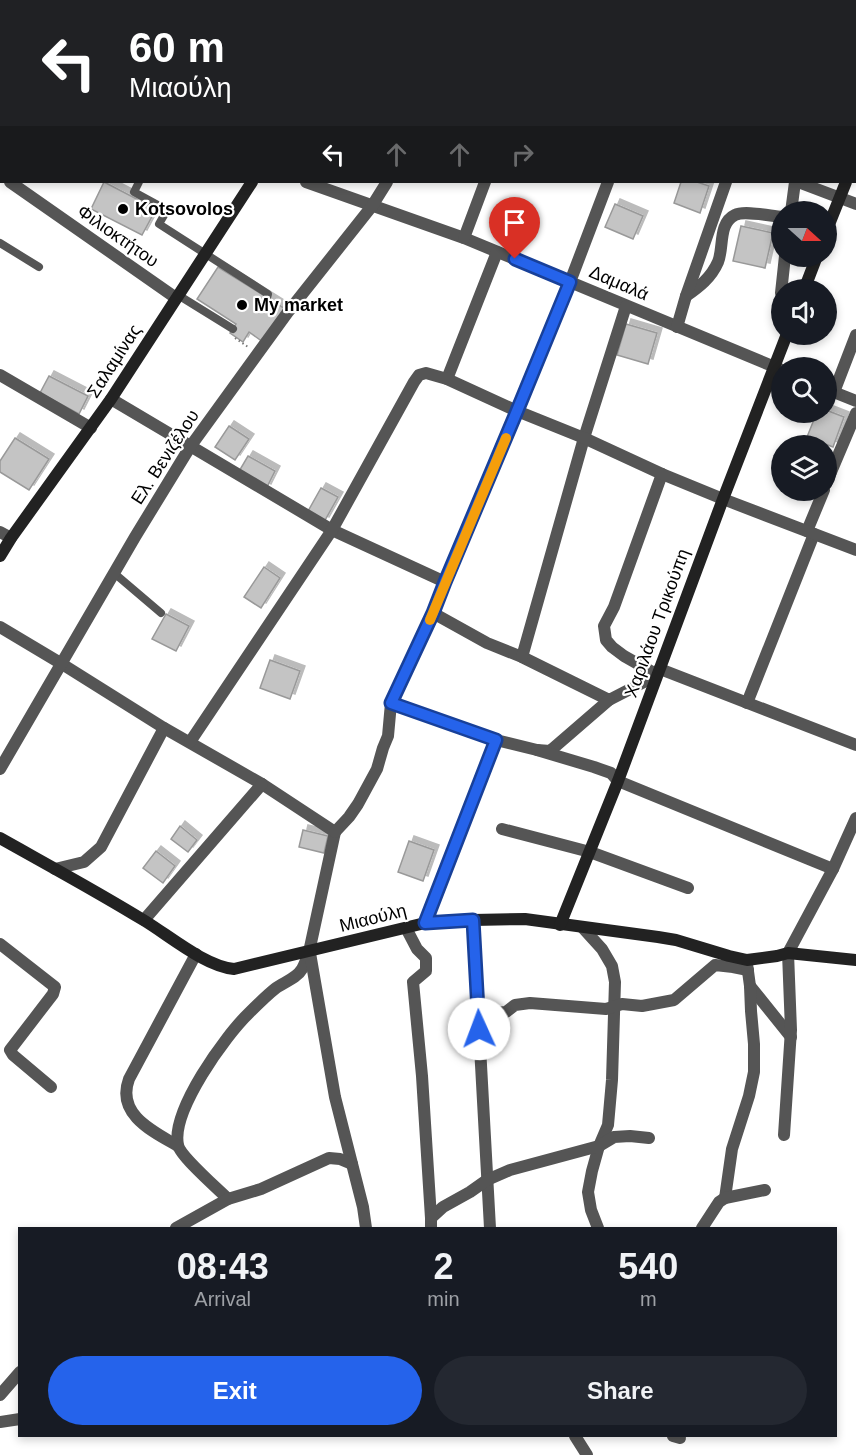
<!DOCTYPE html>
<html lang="en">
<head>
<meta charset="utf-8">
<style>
	:root { --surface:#171b24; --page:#242831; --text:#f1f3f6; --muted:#9ea1a6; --accent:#2563eb }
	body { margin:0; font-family:Helvetica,sans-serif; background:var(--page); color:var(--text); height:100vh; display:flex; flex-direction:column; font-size:22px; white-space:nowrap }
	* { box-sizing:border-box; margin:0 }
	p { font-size:20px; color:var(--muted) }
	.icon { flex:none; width:33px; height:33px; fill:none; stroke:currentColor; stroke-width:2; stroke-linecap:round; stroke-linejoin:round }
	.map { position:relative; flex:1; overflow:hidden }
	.panel { position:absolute; left:18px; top:1227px; width:819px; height:210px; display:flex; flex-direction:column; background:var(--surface); border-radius:0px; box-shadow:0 3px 9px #0003 }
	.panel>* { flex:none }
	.hud { position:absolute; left:0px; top:0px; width:856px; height:183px; box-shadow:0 3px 9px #0003; background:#202124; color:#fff; overflow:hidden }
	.needle { width:39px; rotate:111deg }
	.tools { position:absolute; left:771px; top:201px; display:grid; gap:12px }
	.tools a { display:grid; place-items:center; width:66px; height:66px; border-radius:50%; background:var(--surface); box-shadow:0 3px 9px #0003; font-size:30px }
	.pin { position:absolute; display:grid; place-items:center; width:51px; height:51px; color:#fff; margin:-62px -26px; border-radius:50% 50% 50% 0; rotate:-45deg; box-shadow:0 0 6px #0007 }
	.pin .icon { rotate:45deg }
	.me { position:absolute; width:66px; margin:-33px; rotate:358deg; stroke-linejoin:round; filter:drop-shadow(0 0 4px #0008) }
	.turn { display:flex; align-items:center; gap:21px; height:126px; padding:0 30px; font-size:27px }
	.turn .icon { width:78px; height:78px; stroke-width:2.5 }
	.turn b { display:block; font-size:42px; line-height:51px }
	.lanes { display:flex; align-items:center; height:57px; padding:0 30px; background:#0003; justify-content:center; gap:30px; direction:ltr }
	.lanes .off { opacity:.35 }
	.eta { display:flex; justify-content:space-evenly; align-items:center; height:102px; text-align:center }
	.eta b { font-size:36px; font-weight:800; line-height:42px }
	.action { display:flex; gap:12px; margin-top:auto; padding:12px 30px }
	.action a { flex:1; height:69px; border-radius:36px; background:var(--accent); color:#fff; font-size:24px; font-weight:800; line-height:69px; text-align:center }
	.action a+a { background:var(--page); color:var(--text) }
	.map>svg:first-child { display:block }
	.building { fill:#c4c4c4; stroke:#999; stroke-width:1.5; filter:url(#shadow) }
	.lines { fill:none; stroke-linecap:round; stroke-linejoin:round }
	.path { stroke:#777; stroke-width:2; stroke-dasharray:1.5 3; stroke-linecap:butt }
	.lane { stroke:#555; stroke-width:8 }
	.street { stroke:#555; stroke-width:12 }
	.secondary { stroke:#222; stroke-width:12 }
	.route-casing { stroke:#184099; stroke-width:15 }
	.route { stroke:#2563eb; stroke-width:10 }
	.slow { stroke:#f59e0b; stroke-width:10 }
	.poi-dot { fill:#000; stroke:#fff; stroke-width:2 }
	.labels { text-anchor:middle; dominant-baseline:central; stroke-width:4.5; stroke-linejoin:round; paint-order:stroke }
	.poi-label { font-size:18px; font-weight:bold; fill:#000; stroke:#fff; text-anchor:start }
	.street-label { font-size:18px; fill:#000; stroke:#fff }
</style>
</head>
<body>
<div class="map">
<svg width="856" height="1455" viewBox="0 0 856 1455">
	<defs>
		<filter id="shadow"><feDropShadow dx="5" dy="-5" stdDeviation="0" flood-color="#0004"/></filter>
	</defs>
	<rect width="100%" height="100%" fill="#fff"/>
	<!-- building -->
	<g class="building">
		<polygon points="104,182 156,209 142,235 91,209"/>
		<polygon points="681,182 697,182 709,186 700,213 674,203"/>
		<polygon points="615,204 643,216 633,239 605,227"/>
		<polygon points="741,226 773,233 765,268 733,261"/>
		<polygon points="218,267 287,310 263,342 249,332 243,342 230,333 236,324 197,299"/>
		<polygon points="626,324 657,333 648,364 617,355"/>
		<polygon points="49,376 88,396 79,414 40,393"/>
		<polygon points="826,410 844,417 833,447 807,437 817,412 826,412"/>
		<polygon points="229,426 249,439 235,460 215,447"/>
		<polygon points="15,438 49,459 29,490 0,472 0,461"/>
		<polygon points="248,456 275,471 266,489 238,473"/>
		<polygon points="321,488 338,497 324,522 307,513"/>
		<polygon points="264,567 280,578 261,608 244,597"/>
		<polygon points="166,614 189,626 176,651 152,639"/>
		<polygon points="270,660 300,671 290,699 260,688"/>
		<polygon points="180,826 197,840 188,852 171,839"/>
		<polygon points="303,830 328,836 324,853 299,847"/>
		<polygon points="409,841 434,850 423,881 398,872"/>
		<polygon points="156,851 175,866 163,883 143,868"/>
	</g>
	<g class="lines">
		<!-- path -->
		<polyline class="path" points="235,338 248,347"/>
		<!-- lane -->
		<g class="lane">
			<polyline points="0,2 2,3"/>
			<polyline points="139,182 134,192 167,210 159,224 268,294 267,298"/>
			<polyline points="0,243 39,267"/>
			<polyline points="178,295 233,329"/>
			<polyline points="114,573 161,613"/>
		</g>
		<!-- street -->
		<g class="street">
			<polyline points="88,0 90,2"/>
			<polyline points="301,0 304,2"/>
			<polyline points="658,0 663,2"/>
			<polyline points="496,2 497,0"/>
			<polyline points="671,2 672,0"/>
			<polyline points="791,2 792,0"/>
			<polyline points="0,69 2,69"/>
			<polyline points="0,174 2,175"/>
			<polyline points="10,182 176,298"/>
			<polyline points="306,182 464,238 782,370"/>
			<polyline points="798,182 856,204"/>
			<polyline points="791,212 795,182"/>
			<polyline points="464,238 485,182"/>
			<polyline points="781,293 785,256"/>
			<path d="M686,296C699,287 711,278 718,262C724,248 718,223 735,215C744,210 770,216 782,217"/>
			<polyline points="677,327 686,296 726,182"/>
			<polyline points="0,375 91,428"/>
			<polyline points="447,379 497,252"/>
			<polyline points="826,389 856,401"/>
			<polyline points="834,392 856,335"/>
			<polyline points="111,399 332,530 445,582"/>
			<polyline points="826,484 856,413"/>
			<polyline points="807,531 824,490"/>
			<polyline points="0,532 11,538"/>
			<polyline points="433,613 487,643 522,657 609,700 644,682 660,669 856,745"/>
			<path d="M0,627L62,664L164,728L262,784L335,832L309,952C307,958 305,964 302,969C297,978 285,982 276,988C267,995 257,1005 249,1013C225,1036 171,1111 178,1145C180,1156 218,1189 228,1199"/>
			<polyline points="522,657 584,438 626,306"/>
			<polyline points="654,673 624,656 612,647 606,640 604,626 614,607 662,474"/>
			<polyline points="391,703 496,740 537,750 550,751 609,700"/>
			<polyline points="747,703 814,534"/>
			<polyline points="190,742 332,530 414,382 419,375 426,373 447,379 517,411 584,438 662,474 723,499 856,550"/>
			<polyline points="537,750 594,767 611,773 618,781 833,869"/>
			<polyline points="0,769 135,537 190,447 288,312 372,206 387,182"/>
			<polyline points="502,829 590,852 688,888"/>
			<polyline points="335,832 349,817 358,804 377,769 383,748 388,736 391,703 433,613 445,582 517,411 570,282 608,182"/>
			<polyline points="55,869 84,862 101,847 164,728"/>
			<polyline points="144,920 262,784"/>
			<polyline points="473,920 490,1228"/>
			<polyline points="425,923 496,740"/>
			<polyline points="582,927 602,949 612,966 615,982 612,1080 608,1125 599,1146 592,1171 588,1192 591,1210 598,1228"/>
			<polyline points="406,928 417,949 426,958 426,971 413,982 422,1076 431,1218"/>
			<polyline points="0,944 55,987 53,994 10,1050 13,1055 51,1087"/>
			<polyline points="310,953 335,1097 363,1207 366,1228"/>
			<polyline points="750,986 791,1037"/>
			<polyline points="479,1014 506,1012 515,1005 530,1003 606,1009 622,1004 642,1006 674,1000 715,965 733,967 748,970"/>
			<polyline points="784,1135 791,1030 788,953 833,869 856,818"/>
			<path d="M178,1146C152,1131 116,1114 129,1079L196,954"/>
			<polyline points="725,1198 732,1149 749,1096 754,1072 754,1044 751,1011 750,986 747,964"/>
			<polyline points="176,1228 228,1199 261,1189 329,1158 340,1159 352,1164"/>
			<polyline points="431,1228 431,1218 443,1207 470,1192 487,1180 510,1170 599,1146 614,1137 630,1136 649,1138"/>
			<polyline points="702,1228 719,1202 725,1198 765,1190"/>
			<polyline points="0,1395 20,1372"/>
			<polyline points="0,1422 20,1419"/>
			<polyline points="575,1436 587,1455"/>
			<polyline points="673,1436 680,1438"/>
		</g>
		<!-- secondary -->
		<g class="secondary">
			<polyline points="58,2 59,0"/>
			<polyline points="361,2 362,0"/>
			<polyline points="0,105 2,103"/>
			<polyline points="855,158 856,156"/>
			<polyline points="826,232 846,182"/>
			<polyline points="804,290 817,256"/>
			<polyline points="0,556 11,538 111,399 252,182"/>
			<path d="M0,838C48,865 98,892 145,921C171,937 205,966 234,969L425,923L473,920L525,919L658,937L676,940L729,956L747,960L777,956L788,953L856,960"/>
			<polyline points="560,925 618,781 723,499 787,334"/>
		</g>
	</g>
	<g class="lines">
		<!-- route casing -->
		<g class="route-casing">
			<polyline id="route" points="479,1029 473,920 425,923 496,740 391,703 433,613 445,582 517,411 570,282 515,259"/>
		</g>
		<!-- route -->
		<use href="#route" class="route"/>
		<!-- slow -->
		<polyline class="slow" points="430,620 506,438"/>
	</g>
	<!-- markers -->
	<g class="poi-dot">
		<circle cx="123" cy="209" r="6"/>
		<circle cx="242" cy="305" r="6"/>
	</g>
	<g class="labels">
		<!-- poi labels -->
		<g class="poi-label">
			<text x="135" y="209">Kotsovolos</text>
			<text x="254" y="305">My market</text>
		</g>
		<!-- street labels -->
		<g class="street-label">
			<text transform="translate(118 236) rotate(35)">Φιλιοκτήτου</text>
			<text transform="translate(619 283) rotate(23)">Δαμαλά</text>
			<text transform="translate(114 361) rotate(-57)">Σαλαμίνας</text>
			<text transform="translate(165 457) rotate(-57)">Ελ. Βενιζέλου</text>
			<text transform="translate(657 623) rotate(-70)">Χαριλάου Τρικούπη</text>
			<text transform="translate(373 918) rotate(-14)">Μιαούλη</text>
		</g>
	</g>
</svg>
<div class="tools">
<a><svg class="needle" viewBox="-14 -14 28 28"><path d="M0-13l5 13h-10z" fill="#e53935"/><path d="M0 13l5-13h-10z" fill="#9ea1a6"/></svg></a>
<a><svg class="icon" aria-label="sound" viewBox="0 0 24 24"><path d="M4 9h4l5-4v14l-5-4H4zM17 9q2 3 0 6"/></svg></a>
<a><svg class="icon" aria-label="search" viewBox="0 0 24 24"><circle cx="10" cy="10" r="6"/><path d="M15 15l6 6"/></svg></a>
<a><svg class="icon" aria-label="layers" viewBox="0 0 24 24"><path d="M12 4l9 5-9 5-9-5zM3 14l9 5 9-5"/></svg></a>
</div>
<div class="pin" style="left:515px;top:259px;background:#d93025"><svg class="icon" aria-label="arrive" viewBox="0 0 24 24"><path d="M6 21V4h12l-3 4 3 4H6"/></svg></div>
<svg class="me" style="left:479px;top:1029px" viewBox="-20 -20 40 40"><circle r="19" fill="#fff"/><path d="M0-13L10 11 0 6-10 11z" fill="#2563eb"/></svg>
<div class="hud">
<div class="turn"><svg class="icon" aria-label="left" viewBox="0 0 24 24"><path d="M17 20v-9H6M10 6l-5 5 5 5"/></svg><div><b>60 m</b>Μιαούλη</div></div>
<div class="lanes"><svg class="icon" aria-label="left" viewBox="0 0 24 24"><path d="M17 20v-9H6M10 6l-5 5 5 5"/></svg><svg class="icon off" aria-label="ahead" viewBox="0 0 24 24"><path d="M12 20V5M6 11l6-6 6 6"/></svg><svg class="icon off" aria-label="ahead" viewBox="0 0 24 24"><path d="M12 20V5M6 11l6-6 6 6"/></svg><svg class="icon off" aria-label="right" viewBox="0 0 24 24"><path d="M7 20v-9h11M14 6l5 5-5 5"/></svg></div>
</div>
<section class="panel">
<div class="eta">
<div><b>08:43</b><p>Arrival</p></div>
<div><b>2</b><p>min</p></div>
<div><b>540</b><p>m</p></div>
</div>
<div class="action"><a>Exit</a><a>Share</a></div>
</section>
</div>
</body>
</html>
